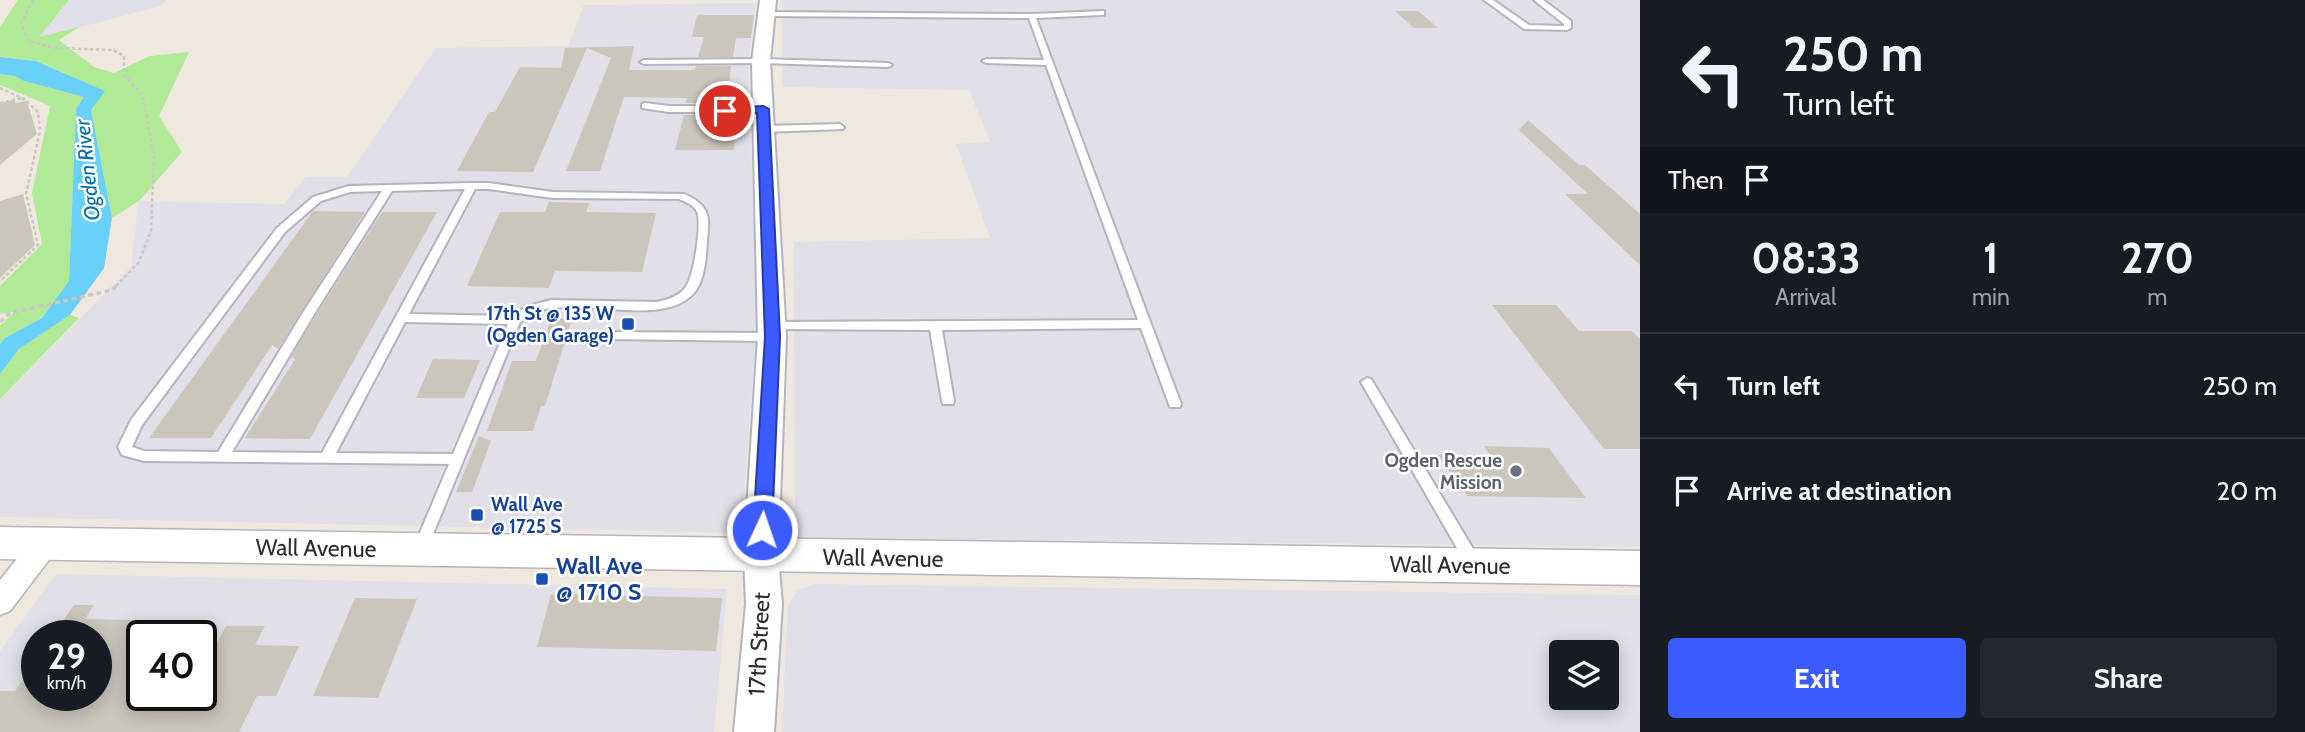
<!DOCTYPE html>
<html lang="en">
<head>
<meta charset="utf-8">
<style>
	:root { --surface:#171b24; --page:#242831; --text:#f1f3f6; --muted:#9ea1a6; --line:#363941; --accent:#3b5bff }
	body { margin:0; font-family:Cabin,sans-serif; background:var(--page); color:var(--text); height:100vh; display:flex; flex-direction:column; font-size:26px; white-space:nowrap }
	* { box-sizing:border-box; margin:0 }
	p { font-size:23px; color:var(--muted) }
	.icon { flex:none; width:38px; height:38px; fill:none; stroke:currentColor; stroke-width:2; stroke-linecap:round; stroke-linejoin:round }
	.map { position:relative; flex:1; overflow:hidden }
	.details { display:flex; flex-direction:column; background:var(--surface); width:665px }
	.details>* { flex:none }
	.guide { background:#171b24; color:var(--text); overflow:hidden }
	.fabs { position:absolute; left:1549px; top:640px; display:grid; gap:14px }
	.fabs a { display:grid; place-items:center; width:70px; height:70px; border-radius:7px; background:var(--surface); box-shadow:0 4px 18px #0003; font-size:35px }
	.speed { position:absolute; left:21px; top:620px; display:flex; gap:14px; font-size:35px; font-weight:700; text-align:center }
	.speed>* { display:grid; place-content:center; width:91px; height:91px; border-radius:50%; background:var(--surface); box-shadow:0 4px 18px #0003; line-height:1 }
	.speed small { font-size:18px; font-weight:400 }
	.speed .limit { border:4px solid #111; border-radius:10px; background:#fff; color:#111 }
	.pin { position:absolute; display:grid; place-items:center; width:60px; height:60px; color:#fff; margin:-30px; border:4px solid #fff; border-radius:50%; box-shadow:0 2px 7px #0007 }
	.me { position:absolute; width:77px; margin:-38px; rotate:3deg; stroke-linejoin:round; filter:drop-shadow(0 0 5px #0008) }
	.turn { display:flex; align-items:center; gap:24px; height:147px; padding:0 28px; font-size:32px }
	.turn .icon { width:91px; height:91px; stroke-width:2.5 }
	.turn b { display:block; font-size:49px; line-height:60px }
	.then { display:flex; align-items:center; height:66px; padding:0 28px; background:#0003; gap:14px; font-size:26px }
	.eta { display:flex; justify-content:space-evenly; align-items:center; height:119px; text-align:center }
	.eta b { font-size:42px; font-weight:800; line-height:49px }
	.primary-button { display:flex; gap:14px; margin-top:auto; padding:14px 28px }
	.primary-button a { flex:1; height:80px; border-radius:7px; background:var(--accent); color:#fff; font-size:28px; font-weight:800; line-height:80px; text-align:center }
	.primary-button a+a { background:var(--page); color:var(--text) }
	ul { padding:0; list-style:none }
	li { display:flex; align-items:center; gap:21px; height:105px; padding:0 28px; border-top:2px solid var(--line) }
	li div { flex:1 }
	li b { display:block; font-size:26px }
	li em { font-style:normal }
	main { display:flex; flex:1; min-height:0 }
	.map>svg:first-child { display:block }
	.industrial { fill:#e1dfe7; fill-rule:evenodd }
	.green { fill:#b1ea96 }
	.water { fill:#69d0f9 }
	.building { fill:#cbc6bc }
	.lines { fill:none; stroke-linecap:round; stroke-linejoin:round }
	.service-casing { stroke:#b2b4c1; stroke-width:4 }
	.minor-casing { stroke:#b2b4c1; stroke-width:3 }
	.tertiary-casing { stroke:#b2b4c1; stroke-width:4 }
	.secondary-casing { stroke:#b2b4c1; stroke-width:3 }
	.path-far1 { stroke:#c8c8c8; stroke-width:2.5; stroke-dasharray:3.5 2.5; stroke-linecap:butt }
	.path { stroke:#c8c8c8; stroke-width:3.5; stroke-dasharray:5 3.5; stroke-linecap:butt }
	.service { fill:#fff; fill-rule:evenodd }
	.minor { fill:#fff; fill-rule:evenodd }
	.tertiary { fill:#fff; fill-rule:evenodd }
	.secondary { fill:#fff; fill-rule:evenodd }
	.route { fill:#3b5bff; stroke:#263ba6; stroke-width:2 }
	.transit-dot { fill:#1a4fb4; stroke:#fff; stroke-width:2.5 }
	.worship-dot { fill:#6b7280; stroke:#fff; stroke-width:2.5 }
	.labels { text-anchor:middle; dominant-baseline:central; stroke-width:5; stroke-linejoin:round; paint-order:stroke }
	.transit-label { font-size:19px; font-weight:bold; fill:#164399; stroke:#fff; text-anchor:end }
	.worship-label { font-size:19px; font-weight:bold; fill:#5b616d; stroke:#fff; text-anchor:end }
	.water-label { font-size:21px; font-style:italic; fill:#026dab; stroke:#fff }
	.near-street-label { font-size:23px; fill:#2d2d2d; stroke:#fff }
	.near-transit-label { font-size:23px; font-weight:bold; fill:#164399; stroke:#fff; text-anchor:start }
</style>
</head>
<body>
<main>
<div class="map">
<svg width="1640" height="732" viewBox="0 0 1640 732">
	<rect width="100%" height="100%" fill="#efe8de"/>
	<!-- industrial -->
	<g class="industrial">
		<polygon points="69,0 167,0 161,6 38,38"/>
		<polygon points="782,0 1640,0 1640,547 795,537 794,242 990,238 956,144 990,142 969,90 782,87"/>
		<polygon points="756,3 748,62 757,322 741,533 0,517 0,399 131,267 139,201 284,204 306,177 347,177 436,48 568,46 584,5"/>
		<path d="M56,574L727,589L714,732H0V651ZM37,635H96V695H37ZM142,635H201V695H142Z"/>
		<path d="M813,584L1640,595V732H782L788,606L797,591ZM1561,653H1606V698H1561Z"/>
	</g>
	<!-- green -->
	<g class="green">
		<polygon points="18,0 69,0 39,37 79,27 59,40 94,67 114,73 150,56 189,52 159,116 182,152 139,201 112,218 91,110 104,91 37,61 0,57 0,27"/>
		<polygon points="0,74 15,76 24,81 85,97 76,109 69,281 42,318 5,338 0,344 0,326 14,312 0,314 0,286 42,244 32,193 50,106 0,85"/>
		<polygon points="70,315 79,318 0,399 0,374 19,349"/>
	</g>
	<!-- water -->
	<polygon class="water" points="0,57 36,61 105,91 91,110 112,218 104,268 70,315 19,349 0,374 0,344 5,338 42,318 69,281 76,109 84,97 24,81 15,76 0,74"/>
	<!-- building -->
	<g class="building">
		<polygon points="1395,11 1418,11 1438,28 1414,28"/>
		<polygon points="697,15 754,15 751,38 736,38 733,57 698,57 704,37 692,37"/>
		<polygon points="634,46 629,70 695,70 696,66 731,66 727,103 686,103 687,98 624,97 600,171 566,171 611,58 587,48 533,172 457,171 489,112 495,112 520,67 561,68 565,48"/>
		<polygon points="14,100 16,103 27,101 37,134 0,165 0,103"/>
		<polygon points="684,115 726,115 725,118 736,118 734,150 675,150"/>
		<polygon points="1528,120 1579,165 1585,165 1640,214 1640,265 1565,194 1588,194 1519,130"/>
		<polygon points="23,194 35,245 0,278 0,201"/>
		<polygon points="549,202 589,203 586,212 656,213 642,272 555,271 549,288 467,286 500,212 545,212"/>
		<polygon points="313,211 365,212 278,349 272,345 211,438 149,438"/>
		<polygon points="382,212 437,212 310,439 245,438 295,359 291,357 318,312"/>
		<polygon points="1492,305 1556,305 1579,331 1632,331 1640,339 1640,449 1604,449"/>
		<polygon points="551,319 572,319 545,406 541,406 533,431 487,431 512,361 536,361"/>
		<polygon points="433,359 480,360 464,398 416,398"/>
		<polygon points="479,436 491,441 472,492 456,492"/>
		<polygon points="1484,446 1549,448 1586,498 1467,496 1438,455 1490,455"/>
		<polygon points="551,594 722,598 716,651 537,647"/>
		<polygon points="355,598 417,599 378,698 313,696"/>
		<polygon points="74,605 94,605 85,619 174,621 166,635 142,635 142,695 201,695 201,672 226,626 265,626 255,645 299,646 276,696 257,696 239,732 0,732 0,691 15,691 37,659 37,695 96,695 96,635 53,635"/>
	</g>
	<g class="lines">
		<!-- service casing -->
		<g class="service-casing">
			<g id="service">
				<polygon points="1484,0 1493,0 1529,25 1564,26 1564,24 1534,0 1543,0 1571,21 1571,28 1567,30 1524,29"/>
				<polygon points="1104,11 1104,15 1101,15 1036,18 1181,404 1180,407 1170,407 1169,404 1141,328 942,330 954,401 953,404 943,404 942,401 930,330 768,329 766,326 768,323 772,322 1138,320 1046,65 986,63 982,61 986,59 1044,60 1029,18 766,16 762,14 766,12 1032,14"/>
				<polygon points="761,59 888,63 892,65 888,67 761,63 644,64 640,62 644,60"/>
				<polygon points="645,103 669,106 763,106 767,109 763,112 669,112 642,108 642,104"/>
				<polygon points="840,124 844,127 843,129 764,132 760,129 764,126"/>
				<path d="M470,183H489L553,192L684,194C702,202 710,210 708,230C706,249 707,277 694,293C663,328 581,297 538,311C531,313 526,318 520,322L426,551L421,553L416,551L414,547L449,464L144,461L122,455L118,447L131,420L277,228L313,197L349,186ZM465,189L322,453L232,452L316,311L392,191ZM475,189H489L553,198L679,199C686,202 694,205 697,212C702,223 694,278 685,288C678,297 667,300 656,302L552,300L527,306L513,316L409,314ZM382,191L304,311L218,452L144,451L132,447L142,425L285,232L321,201L350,192ZM405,322L508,324L453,454L336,453Z"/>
				<polygon points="609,332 772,333 778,337 772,341 605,339 603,336"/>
				<polygon points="1367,378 1371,379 1478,557 1480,562 1478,567 1473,568 1468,567 1361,382"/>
			</g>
		</g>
		<!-- minor casing -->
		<g class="minor-casing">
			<polygon id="minor" points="45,533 55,536 59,544 55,552 10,611 0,615 0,580 35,536"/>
		</g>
		<!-- tertiary casing -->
		<g class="tertiary-casing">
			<polygon id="tertiary" points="760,0 776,0 770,61 786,337 778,556 782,604 774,732 734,732 746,604 744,556 758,337 752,61"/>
		</g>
		<!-- secondary casing -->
		<g class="secondary-casing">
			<polygon id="secondary" points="0,527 1640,551 1640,585 0,559"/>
		</g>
		<!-- path-far1 -->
		<g class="path-far1">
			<polyline points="33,0 21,23 28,41 56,48 113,50 124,56 124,75 143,96 154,156 151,231 139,262 115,287"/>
			<polyline points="0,88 24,99 38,112 40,131 26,194 38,245 0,281"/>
			<polyline points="0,103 22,98"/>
		</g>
		<!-- path -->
		<polyline class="path" points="0,322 10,313 112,290 117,285"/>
		<!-- service -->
		<use href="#service" class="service"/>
		<!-- minor -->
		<use href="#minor" class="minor"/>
		<!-- tertiary -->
		<use href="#tertiary" class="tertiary"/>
		<!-- secondary -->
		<use href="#secondary" class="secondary"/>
	</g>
	<!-- route -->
	<polygon class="route" points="763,106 769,109 780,337 772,530 769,535 762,538 755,535 753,530 765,337 757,113 725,115 720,111 725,108"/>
	<!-- markers -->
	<g class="transit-dot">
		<rect x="621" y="317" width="14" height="14" rx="3.5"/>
		<rect x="470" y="508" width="14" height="14" rx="3.5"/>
		<rect x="535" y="572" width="14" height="14" rx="3.5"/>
	</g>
	<circle class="worship-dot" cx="1516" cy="471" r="7"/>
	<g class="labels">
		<!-- transit labels -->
		<g class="transit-label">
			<text x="614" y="313">17th St @ 135 W<tspan x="614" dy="22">(Ogden Garage)</tspan></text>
			<text x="491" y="504" text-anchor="start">Wall Ave<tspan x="491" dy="22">@ 1725 S</tspan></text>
		</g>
		<!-- worship labels -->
		<g class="worship-label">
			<text x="1502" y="460">Ogden Rescue<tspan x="1502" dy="22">Mission</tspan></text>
		</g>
		<!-- water labels -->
		<g class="water-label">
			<text transform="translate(87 170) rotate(-96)">Ogden River</text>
		</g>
		<!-- near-street labels -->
		<g class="near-street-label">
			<text transform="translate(316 548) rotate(1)">Wall Avenue</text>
			<text transform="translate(883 558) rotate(1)">Wall Avenue</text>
			<text transform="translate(1450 565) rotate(1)">Wall Avenue</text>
			<text transform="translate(759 644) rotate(-87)">17th Street</text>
		</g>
		<!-- near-transit labels -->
		<g class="near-transit-label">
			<text x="556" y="566">Wall Ave<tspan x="556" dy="26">@ 1710 S</tspan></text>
		</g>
	</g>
</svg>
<div class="fabs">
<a><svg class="icon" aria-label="layers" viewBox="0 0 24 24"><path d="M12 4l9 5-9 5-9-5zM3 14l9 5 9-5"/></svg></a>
</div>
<div class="speed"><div>29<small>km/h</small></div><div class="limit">40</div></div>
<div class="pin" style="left:725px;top:111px;background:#d93025"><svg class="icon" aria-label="arrive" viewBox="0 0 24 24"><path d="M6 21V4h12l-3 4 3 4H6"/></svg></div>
<svg class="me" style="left:762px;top:530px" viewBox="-20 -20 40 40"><circle r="17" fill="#3b5bff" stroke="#fff" stroke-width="3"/><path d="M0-11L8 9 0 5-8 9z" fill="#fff"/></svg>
</div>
<section class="details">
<div class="guide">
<div class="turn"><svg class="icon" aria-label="left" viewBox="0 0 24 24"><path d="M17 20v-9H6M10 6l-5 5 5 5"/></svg><div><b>250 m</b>Turn left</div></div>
<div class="then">Then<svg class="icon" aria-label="arrive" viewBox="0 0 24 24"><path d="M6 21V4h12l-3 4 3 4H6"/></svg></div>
</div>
<div class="eta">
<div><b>08:33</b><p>Arrival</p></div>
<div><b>1</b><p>min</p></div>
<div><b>270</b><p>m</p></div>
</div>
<ul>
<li><svg class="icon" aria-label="left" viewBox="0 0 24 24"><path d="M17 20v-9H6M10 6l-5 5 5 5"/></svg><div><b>Turn left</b></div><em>250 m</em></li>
<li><svg class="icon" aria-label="arrive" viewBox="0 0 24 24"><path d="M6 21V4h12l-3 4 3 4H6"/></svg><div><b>Arrive at destination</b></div><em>20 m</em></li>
</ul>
<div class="primary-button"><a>Exit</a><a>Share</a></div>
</section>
</main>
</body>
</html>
